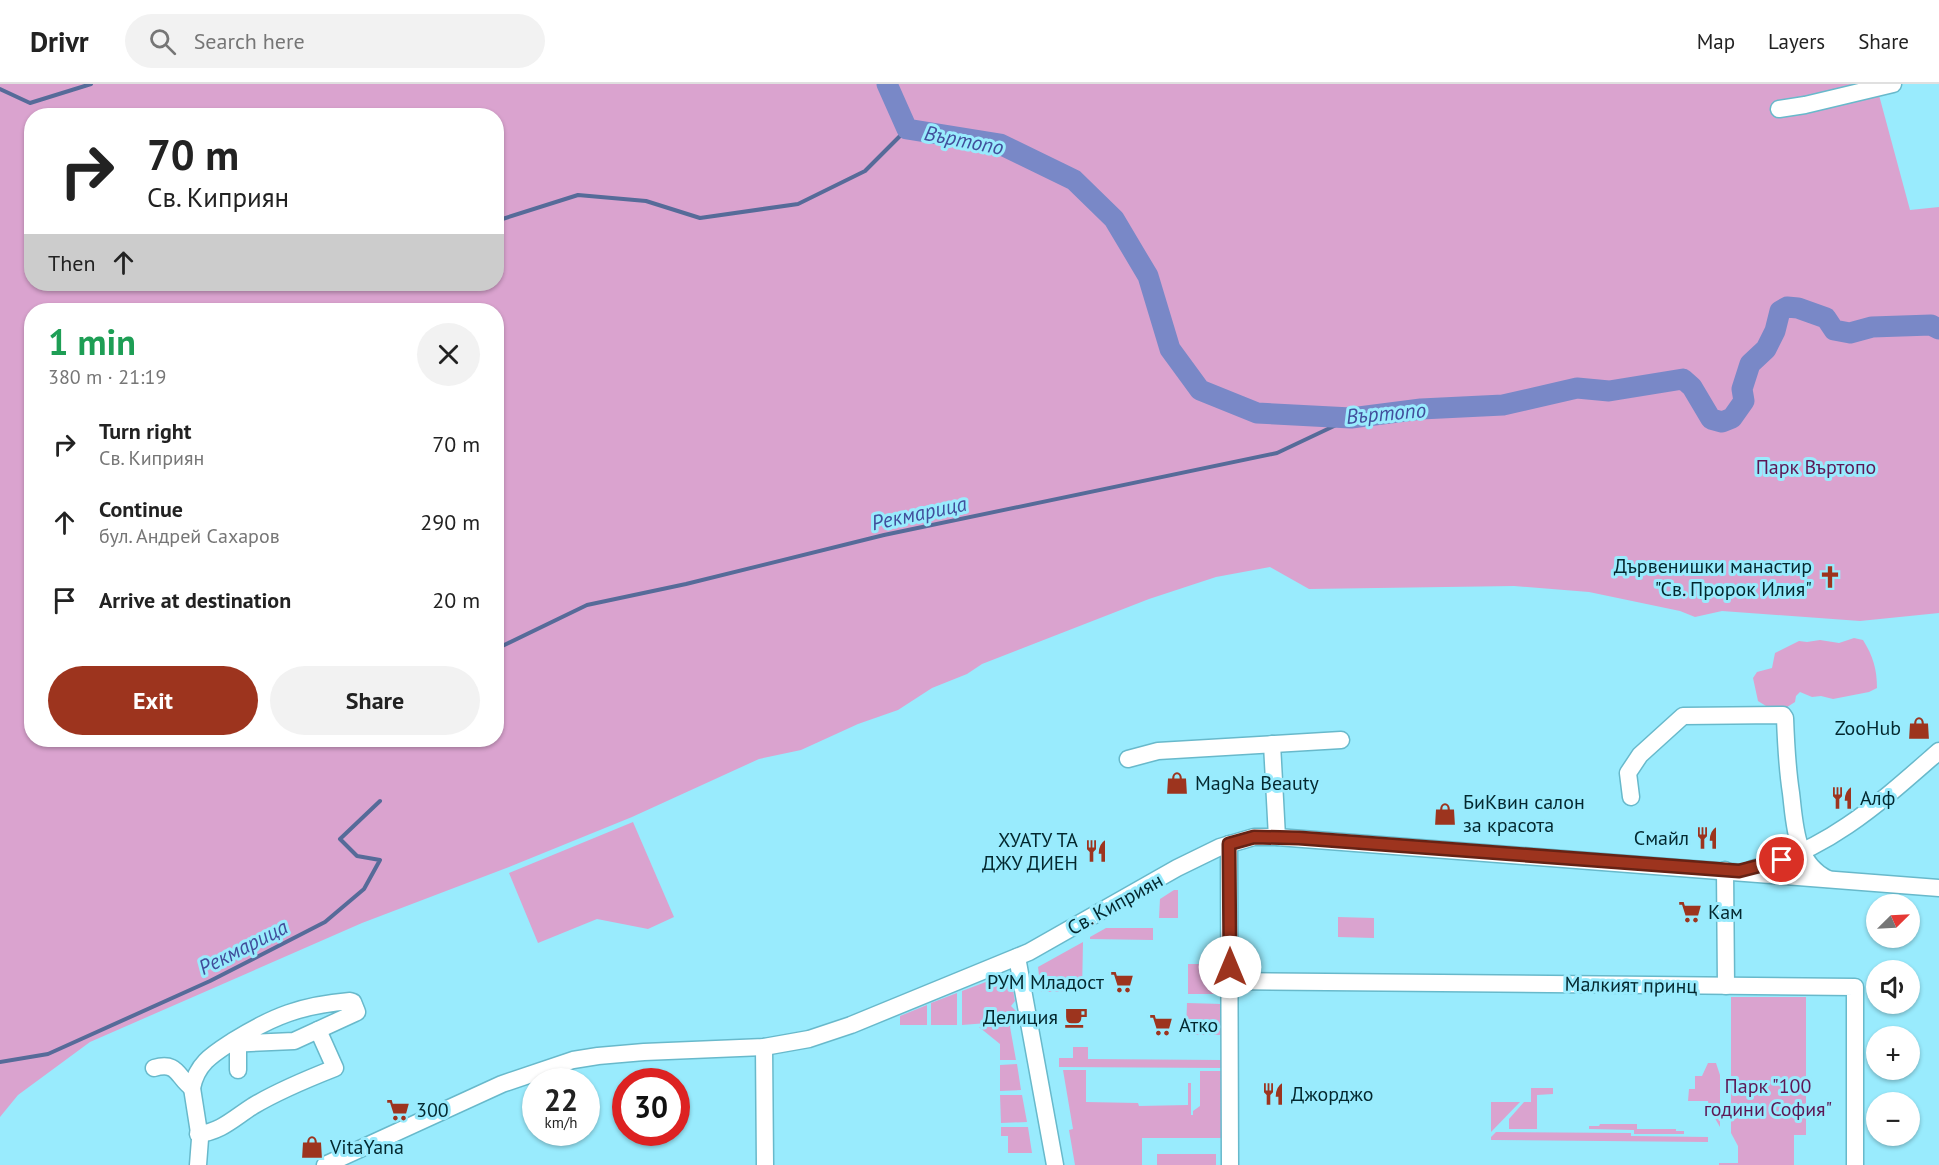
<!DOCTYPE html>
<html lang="en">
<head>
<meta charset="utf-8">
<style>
	:root { --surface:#fff; --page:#f2f2f2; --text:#222; --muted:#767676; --line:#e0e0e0; --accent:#9d341e }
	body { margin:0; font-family:"PT Sans",sans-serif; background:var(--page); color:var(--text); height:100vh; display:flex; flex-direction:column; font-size:22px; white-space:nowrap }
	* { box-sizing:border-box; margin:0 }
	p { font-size:20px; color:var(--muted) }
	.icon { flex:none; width:33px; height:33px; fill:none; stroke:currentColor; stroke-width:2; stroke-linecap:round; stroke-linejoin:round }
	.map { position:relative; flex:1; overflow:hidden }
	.details { position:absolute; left:24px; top:219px; width:480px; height:444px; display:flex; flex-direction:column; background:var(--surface); border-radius:24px; box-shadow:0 2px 4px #0004 }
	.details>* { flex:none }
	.hud { position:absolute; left:24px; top:24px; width:480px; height:183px; border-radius:24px; box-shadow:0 2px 4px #0004; background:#fff; color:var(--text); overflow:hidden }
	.needle { width:39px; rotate:66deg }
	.fabs { position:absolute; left:1866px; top:810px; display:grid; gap:12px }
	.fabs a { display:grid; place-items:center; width:54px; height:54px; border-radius:50%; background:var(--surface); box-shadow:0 2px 4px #0004; font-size:30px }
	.speed { position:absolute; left:522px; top:984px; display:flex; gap:12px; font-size:30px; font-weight:700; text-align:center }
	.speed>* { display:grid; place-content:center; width:78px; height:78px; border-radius:50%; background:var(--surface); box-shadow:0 2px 4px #0004; line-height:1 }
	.speed small { font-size:15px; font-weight:400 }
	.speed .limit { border:9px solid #d22; background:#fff; color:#111 }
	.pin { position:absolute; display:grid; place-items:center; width:51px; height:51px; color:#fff; margin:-26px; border:3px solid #fff; border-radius:50%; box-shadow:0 2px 6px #0007 }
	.me { position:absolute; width:66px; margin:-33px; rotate:0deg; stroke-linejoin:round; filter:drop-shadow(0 0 4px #0008) }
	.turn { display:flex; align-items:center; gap:21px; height:126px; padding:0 24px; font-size:27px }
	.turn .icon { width:78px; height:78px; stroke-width:2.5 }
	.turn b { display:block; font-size:42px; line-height:51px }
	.then { display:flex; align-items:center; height:57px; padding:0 24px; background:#0003; gap:12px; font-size:22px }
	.round { display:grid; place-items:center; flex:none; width:63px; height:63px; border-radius:32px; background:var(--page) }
	.overview { display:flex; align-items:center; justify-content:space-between; height:102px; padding:0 24px }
	h1 { font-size:36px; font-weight:700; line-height:45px; color:#1e9e55 }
	.button { display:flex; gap:12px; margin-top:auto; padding:12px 24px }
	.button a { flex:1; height:69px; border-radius:36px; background:var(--accent); color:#fff; font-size:24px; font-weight:700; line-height:69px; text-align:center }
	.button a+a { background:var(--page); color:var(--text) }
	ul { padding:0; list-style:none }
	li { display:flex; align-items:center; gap:18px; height:78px; padding:0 24px }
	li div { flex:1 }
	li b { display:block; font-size:22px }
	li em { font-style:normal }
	header { display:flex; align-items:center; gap:36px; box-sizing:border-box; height:84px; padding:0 30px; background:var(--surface); border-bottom:2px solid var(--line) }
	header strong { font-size:28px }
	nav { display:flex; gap:33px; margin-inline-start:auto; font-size:21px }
	.search { width:420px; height:54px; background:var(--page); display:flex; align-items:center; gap:15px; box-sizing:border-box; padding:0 21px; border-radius:33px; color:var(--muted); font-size:22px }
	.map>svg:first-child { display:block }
	.green { fill:#daa3cf; fill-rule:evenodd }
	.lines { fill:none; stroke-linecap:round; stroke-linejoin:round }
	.stream { stroke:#566b99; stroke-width:4 }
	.river { stroke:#7988c7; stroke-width:21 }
	.minor-casing { stroke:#68b9cb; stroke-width:19 }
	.minor { stroke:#fff; stroke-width:16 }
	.route-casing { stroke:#662214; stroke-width:15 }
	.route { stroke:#9d341e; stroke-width:10 }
	.labels { text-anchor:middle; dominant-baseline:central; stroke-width:6; stroke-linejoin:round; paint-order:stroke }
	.park-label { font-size:20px; fill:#5d1754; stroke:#99ebfd }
	.poi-label { font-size:20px; fill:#03282f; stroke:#99ebfd; text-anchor:start }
	.street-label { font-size:20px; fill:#03282f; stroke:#99ebfd }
	.water-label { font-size:21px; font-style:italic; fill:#414e9b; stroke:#99ebfd }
</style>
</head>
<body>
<header>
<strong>Drivr</strong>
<div class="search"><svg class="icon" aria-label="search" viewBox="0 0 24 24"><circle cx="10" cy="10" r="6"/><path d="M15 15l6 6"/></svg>Search here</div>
<nav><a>Map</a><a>Layers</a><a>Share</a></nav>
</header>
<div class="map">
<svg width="1939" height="1081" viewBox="0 0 1939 1081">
	<rect width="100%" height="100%" fill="#99ebfd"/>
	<!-- green -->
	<g class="green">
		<path d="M0,0H1876L1910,126L1939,123V529L1860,537L1722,527L1695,533L1680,527L1589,508L1514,502L1309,505L1270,483L1216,493L1149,515L982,580L967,590L932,604L898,626L858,640L801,666L759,675L632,733L509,783L362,839L90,958L18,1011L0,1033ZM32,32H496V200H32ZM32,226H496V656H32Z"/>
		<path d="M1854,554L1863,556C1873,572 1877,585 1877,604L1869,608L1833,615L1821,612L1812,613L1800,608L1796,612L1795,618L1781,627L1766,622L1758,617L1753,594L1757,588L1772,584L1775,569L1799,557L1807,558L1820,556L1839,559Z"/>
		<polygon points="633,738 674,833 648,845 597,835 538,859 509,789"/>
		<polygon points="1174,806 1178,806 1178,834 1159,834 1160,815"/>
		<polygon points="1338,833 1374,834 1374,854 1338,853"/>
		<polygon points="1106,844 1153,844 1153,856 1090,855 1090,853"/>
		<polygon points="1083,858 1082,908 1041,908 1038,883"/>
		<polygon points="1188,880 1221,880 1223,910 1188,910"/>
		<path d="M999,893C1014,900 1012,900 1015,917L1011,922L1017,928V935L1013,937L962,941V907Z"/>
		<polygon points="957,909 957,941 931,941 931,919"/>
		<polygon points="1731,913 1806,913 1806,1051 1794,1051 1794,1081 1719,1081 1719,1079 1738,1079 1738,1062 1731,1049"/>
		<polygon points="1187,919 1222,920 1222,951 1189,951 1186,948"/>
		<polygon points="927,921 927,941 900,941 900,932"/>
		<polygon points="1012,940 1010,943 1016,976 1000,976 1000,960 979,943"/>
		<polygon points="1073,963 1088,963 1088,975 1222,976 1222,984 1059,983 1059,974 1073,974"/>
		<polygon points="1708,979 1716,979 1720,991 1720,1043 1709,1024 1708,1017 1688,1017 1689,1005 1695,1005 1695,992 1702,992"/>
		<polygon points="1017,980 1021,1006 1000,1007 1000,981"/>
		<polygon points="1063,986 1086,986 1086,1018 1138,1019 1139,1022 1188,1021 1188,999 1191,999 1191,1031 1193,1031 1193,1027 1200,1022 1200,987 1222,987 1222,1054 1142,1054 1142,1081 1075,1081 1069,1046 1073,1045"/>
		<polygon points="1531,1004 1553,1004 1553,1010 1537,1011 1537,1045 1509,1045 1509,1035 1524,1018 1531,1018"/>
		<polygon points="1000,1011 1022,1011 1027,1038 1001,1039"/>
		<polygon points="1491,1018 1520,1018 1491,1048"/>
		<polygon points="1600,1040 1637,1040 1637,1045 1676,1045 1676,1047 1684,1047 1684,1050 1634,1050 1634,1046 1589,1045 1589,1042 1599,1042"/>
		<polygon points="1001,1043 1028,1043 1032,1069 1008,1069 1008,1052 1001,1052"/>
		<polygon points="1496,1048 1631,1049 1631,1052 1708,1053 1708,1058 1491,1056 1491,1053"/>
		<rect x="1157" y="1070" width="59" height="11"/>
	</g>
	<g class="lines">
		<!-- stream -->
		<g class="stream">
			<polyline points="0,5 30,19 91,0"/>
			<polyline points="496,137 578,111 646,117 700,134 798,120 865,87 907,45"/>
			<polyline points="496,565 587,521 686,500 884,451 1277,369 1351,334"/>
			<polyline points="0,978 48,970 210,897 325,838 364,805 380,776 357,772 340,755 380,717"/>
		</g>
		<!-- river -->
		<polyline class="river" points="887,0 907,45 1000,60 1074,96 1114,135 1148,192 1170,265 1200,306 1257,329 1351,334 1421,325 1503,321 1577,304 1609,307 1683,295 1692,303 1711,335 1722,338 1732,334 1744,317 1742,305 1750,280 1766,265 1775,247 1780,227 1787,223 1798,224 1826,234 1834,246 1850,249 1872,243 1931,241 1939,245"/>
		<!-- minor casing -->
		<g class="minor-casing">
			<g id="minor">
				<polyline points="1779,25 1805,21 1893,0"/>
				<polyline points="1272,660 1277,753"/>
				<polyline points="1128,675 1158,667 1341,656"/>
				<path d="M1631,713L1628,689L1640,671L1683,632L1783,631L1785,634C1786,661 1787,683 1791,709C1795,742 1795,779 1828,795"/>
				<polyline points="1229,760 1230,1081"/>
				<path d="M1752,785C1827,768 1883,716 1939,667"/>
				<polyline points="1725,786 1726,902"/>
				<polyline points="1017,873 1055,1081"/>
				<polyline points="1230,897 1855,903 1855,1081"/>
				<polyline points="238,960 238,986"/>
				<polyline points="764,963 765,1081"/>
				<path d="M154,984C178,977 177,993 192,1004C197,979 213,970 233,957C273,932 302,921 350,917L353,918L357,928L355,929L294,957L229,960"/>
				<polyline points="192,1004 200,1055 198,1081"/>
				<path d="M198,1050C221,1048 234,1034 253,1022C278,1007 307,995 335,984L318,946"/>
				<polyline points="325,1081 502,1000 573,976 598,972 644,968 764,963 809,955 851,941 1029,868 1177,784 1220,763 1254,753 1277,753 1939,804"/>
			</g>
		</g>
		<!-- minor -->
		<use href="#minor" class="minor"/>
	</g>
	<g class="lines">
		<!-- route casing -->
		<g class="route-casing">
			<polyline id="route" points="1230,883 1229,760 1254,753 1299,754 1739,787 1782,776"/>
		</g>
		<!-- route -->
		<use href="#route" class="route"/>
	</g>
	<!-- icons -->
	<defs>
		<g id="church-bare" transform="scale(1.8)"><path d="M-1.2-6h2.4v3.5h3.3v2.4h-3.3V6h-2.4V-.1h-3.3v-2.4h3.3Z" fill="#9d341e" stroke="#99ebfd" stroke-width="2.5" paint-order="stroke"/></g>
		<g id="shop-bare" transform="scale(1.8)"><path d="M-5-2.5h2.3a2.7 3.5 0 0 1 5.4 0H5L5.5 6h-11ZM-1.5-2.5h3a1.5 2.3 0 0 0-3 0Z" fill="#9d341e" stroke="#99ebfd" stroke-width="2.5" paint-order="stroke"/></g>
		<g id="restaurant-bare" transform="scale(1.8)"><path d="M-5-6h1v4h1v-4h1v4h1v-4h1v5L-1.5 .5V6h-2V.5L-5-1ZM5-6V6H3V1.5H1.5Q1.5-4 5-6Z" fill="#9d341e" stroke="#99ebfd" stroke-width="2.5" paint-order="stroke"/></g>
		<g id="supermarket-bare" transform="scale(1.8)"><path d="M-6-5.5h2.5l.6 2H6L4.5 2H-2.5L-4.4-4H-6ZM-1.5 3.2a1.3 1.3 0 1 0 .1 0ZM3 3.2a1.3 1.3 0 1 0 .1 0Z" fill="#9d341e" stroke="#99ebfd" stroke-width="2.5" paint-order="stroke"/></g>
		<g id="cafe-bare" transform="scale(1.8)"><path d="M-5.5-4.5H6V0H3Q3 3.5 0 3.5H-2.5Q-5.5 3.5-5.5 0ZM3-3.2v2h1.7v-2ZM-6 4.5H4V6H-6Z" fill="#9d341e" stroke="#99ebfd" stroke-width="2.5" paint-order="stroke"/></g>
	</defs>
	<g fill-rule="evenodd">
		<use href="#church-bare" x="1830" y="493"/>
		<use href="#shop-bare" x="1919" y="644"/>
		<use href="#shop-bare" x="1177" y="699"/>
		<use href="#restaurant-bare" x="1842" y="714"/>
		<use href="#shop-bare" x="1445" y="730"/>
		<use href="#restaurant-bare" x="1707" y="754"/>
		<use href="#restaurant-bare" x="1096" y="767"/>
		<use href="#supermarket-bare" x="1690" y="828"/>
		<use href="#supermarket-bare" x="1122" y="898"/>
		<use href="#cafe-bare" x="1076" y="933"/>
		<use href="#supermarket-bare" x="1161" y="941"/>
		<use href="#restaurant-bare" x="1273" y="1010"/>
		<use href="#supermarket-bare" x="398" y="1026"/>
		<use href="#shop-bare" x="312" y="1063"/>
	</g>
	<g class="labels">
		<!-- park labels -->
		<g class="park-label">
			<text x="1816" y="383">Парк Въртопо</text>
			<text x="1768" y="1002">Парк "100<tspan x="1768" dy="23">години София"</tspan></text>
		</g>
		<!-- poi labels -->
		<g class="poi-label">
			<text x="1812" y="482" text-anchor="end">Дървенишки манастир<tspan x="1812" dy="23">"Св. Пророк Илия"</tspan></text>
			<text x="1901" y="644" text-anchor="end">ZooHub</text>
			<text x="1195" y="699">MagNa Beauty</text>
			<text x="1860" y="714">Алф</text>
			<text x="1463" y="718">БиКвин салон<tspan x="1463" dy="23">за красота</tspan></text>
			<text x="1689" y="754" text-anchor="end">Смайл</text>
			<text x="1078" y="756" text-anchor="end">ХУАТУ ТА<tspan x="1078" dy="23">ДЖУ ДИЕН</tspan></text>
			<text x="1708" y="828">Кам</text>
			<text x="1104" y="898" text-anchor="end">РУМ Младост</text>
			<text x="1058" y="933" text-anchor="end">Делиция</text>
			<text x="1179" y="941">Атко</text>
			<text x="1291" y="1010">Джорджо</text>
			<text x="416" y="1026">300</text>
			<text x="330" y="1063">VitaYana</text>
		</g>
		<!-- street labels -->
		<g class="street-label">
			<text transform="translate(1115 820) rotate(-29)">Св. Киприян</text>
			<text transform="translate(1631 901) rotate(1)">Малкият принц</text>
		</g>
		<!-- water labels -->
		<g class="water-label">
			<text transform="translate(964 56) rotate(11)">Въртопо</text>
			<text transform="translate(1386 329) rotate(-5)">Въртопо</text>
			<text transform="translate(919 429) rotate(-12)">Рекмарица</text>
			<text transform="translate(243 863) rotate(-27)">Рекмарица</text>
		</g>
	</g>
</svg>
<div class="fabs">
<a><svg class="needle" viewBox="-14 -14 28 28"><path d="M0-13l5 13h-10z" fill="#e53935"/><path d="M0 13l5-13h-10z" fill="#767676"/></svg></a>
<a><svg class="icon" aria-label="sound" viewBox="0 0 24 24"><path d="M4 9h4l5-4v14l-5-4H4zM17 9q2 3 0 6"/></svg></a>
<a>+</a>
<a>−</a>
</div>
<div class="speed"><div>22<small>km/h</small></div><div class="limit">30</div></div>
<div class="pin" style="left:1782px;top:776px;background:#d93025"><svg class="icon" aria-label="arrive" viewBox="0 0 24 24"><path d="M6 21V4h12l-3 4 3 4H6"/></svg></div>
<svg class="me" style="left:1230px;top:883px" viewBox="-20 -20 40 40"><circle r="19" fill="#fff"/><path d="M0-13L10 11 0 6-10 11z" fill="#9d341e"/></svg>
<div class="hud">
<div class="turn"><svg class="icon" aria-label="right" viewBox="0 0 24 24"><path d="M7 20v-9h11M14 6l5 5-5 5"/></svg><div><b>70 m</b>Св. Киприян</div></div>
<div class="then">Then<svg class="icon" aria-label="ahead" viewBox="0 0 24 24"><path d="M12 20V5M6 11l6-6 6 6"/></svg></div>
</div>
<section class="details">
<div class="overview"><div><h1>1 min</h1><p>380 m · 21:19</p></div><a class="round"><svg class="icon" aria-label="close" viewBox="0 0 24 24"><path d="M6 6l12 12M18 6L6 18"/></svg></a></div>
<ul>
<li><svg class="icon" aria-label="right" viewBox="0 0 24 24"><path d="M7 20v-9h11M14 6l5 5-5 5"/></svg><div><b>Turn right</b><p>Св. Киприян</p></div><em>70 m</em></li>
<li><svg class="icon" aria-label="ahead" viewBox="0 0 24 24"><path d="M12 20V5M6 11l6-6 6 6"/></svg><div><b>Continue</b><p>бул. Андрей Сахаров</p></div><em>290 m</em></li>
<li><svg class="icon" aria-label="arrive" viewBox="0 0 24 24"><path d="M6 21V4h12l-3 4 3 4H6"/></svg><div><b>Arrive at destination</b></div><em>20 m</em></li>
</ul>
<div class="button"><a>Exit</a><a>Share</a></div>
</section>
</div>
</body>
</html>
